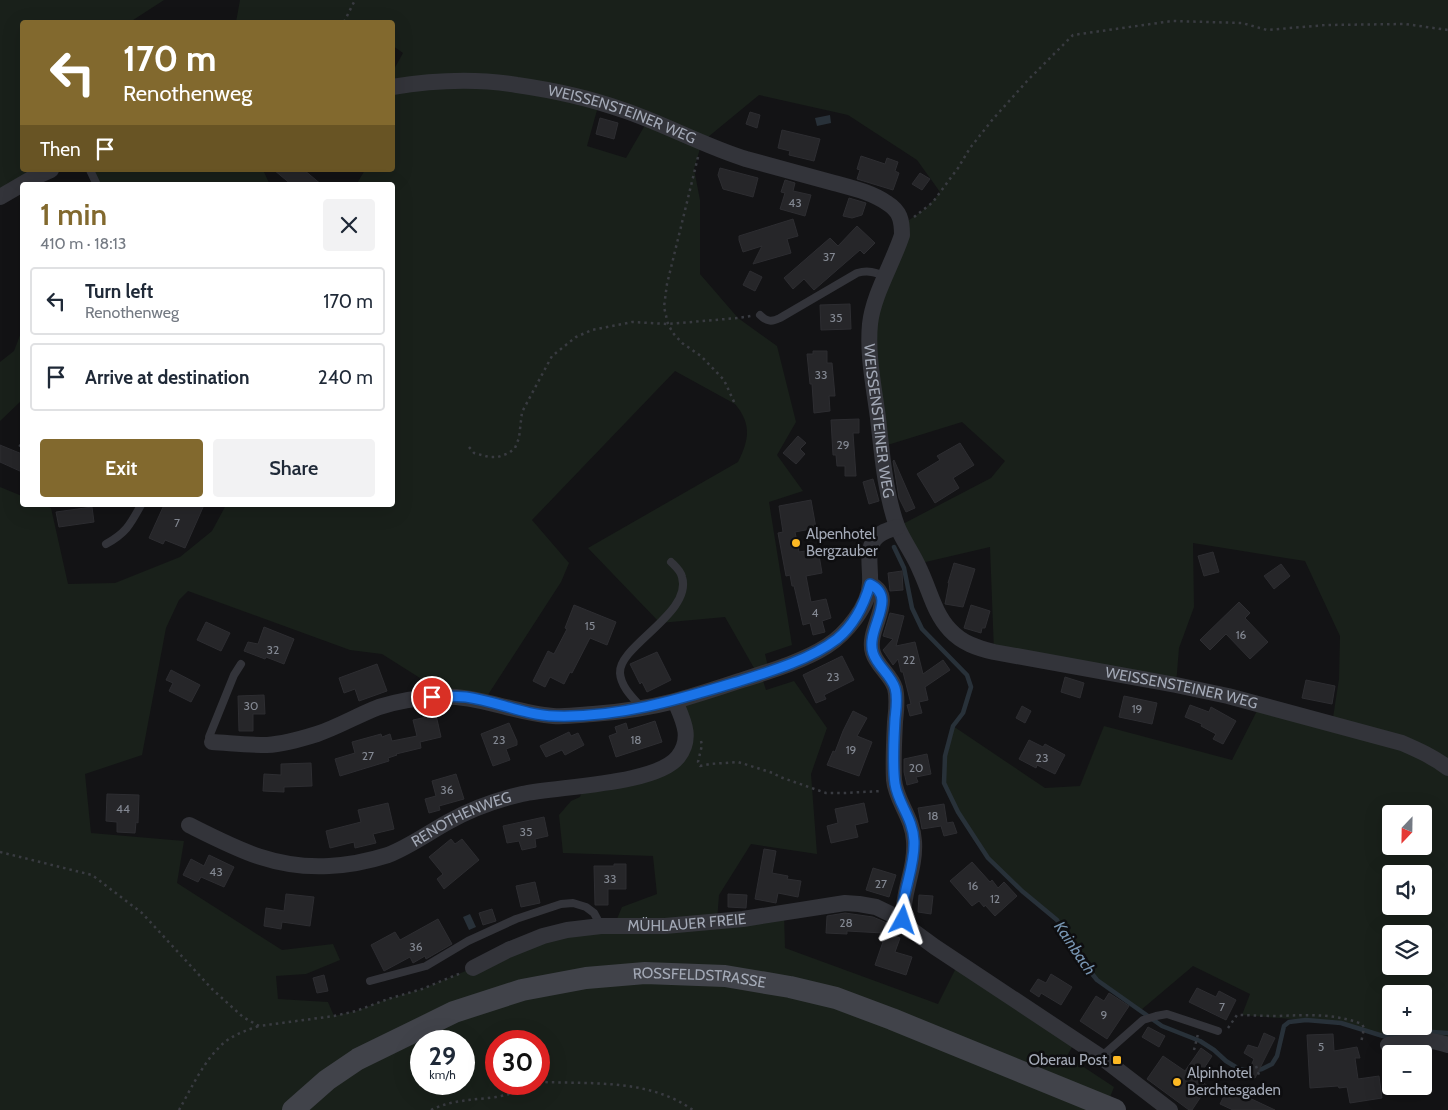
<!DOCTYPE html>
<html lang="en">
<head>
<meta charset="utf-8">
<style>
	:root { --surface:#fff; --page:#f2f2f3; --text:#1f2937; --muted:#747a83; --line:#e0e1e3; --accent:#82692e }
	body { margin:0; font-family:Cabin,sans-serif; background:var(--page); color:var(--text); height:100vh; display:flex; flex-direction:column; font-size:19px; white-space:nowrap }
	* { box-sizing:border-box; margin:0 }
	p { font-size:16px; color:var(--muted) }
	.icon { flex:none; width:28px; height:28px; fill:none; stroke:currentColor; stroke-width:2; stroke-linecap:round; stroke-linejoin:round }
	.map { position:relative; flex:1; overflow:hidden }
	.sheet { position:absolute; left:20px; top:182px; width:375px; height:325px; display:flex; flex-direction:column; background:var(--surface); border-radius:5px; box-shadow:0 5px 20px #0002 }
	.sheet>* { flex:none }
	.top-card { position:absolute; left:20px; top:20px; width:375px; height:152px; border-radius:5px; box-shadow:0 5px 20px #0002; background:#82692e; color:#fff; overflow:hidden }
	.needle { width:32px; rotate:202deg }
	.tools { position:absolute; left:1382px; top:805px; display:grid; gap:10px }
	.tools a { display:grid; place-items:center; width:50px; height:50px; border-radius:5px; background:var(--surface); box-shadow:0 5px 20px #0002; font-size:25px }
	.speed { position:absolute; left:410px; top:1030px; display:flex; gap:10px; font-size:25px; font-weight:700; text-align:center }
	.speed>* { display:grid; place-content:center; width:65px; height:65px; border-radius:50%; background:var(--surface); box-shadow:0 5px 20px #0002; line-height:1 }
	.speed small { font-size:12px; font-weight:400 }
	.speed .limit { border:8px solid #d22; background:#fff; color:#111 }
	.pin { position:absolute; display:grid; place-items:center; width:42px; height:42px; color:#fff; margin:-21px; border:2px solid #fff; border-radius:50%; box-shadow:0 1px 5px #0007 }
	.me { position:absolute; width:55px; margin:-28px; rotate:5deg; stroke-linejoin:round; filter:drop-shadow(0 0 4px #0008) }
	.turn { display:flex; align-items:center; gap:18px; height:105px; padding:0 20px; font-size:22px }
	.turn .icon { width:65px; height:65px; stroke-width:2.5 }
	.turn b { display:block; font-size:35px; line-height:42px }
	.then { display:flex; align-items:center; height:48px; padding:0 20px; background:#0003; gap:10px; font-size:19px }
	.round { display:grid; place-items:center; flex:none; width:52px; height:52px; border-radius:5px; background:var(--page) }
	.summary { display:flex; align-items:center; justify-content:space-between; height:85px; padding:0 20px }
	h1 { font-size:30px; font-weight:600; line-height:38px; color:var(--accent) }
	.action { display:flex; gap:10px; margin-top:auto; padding:10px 20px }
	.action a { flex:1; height:58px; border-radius:5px; background:var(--accent); color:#fff; font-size:20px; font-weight:600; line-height:58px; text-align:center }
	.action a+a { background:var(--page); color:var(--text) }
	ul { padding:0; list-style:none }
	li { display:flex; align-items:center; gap:15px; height:68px; margin:0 10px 8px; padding:0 10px; border:2px solid var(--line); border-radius:5px }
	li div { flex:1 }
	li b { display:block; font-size:19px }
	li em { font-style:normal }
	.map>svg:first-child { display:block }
	.green { fill:#19201a; fill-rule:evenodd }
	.water { fill:#283139 }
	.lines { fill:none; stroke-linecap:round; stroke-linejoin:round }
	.stream { stroke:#283139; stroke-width:4.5 }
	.building { fill:#262629; stroke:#2d2d31 }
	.path { stroke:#393b41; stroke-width:2.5; stroke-dasharray:2.5 4; stroke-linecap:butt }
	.service { stroke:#33343a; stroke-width:8 }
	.minor { stroke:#33343a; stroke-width:16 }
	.secondary { stroke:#41434a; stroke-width:22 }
	.route-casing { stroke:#114b97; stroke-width:12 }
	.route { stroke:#1a73e8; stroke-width:9 }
	.poi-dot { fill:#fcb823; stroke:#0e0e10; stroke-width:2 }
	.labels { text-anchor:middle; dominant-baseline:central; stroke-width:5; stroke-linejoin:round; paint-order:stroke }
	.number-label { font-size:12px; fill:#838892 }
	.street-label { font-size:15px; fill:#a3a9b6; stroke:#0e0e10 }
	.poi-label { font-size:15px; fill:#a3a9b6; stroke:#0e0e10; text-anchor:start }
	.water-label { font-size:16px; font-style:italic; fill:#7896b3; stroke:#0e0e10 }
</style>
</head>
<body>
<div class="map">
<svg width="1448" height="1110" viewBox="0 0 1448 1110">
	<rect width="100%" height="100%" fill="#131315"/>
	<!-- green -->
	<g class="green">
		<polygon points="0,0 164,0 130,22 22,22 22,170 40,170 0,197"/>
		<path d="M240,0H1448V1045L1398,1036H1383L1341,1023L1242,1015L1250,994L1193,966L1141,1010L1097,980L1073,950L1057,920L1022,891L988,858L958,812L944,783L945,756L953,726L1045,788L1080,786L1104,726L1232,760L1260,705L1332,724L1339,679L1340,636L1305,561L1193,543L1194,607L1179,648L1176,685L994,652L990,547L917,564L897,527L991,478L1005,461L962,422L881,447L870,339L902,224C917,216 930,206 940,192L917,160L848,115L759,95L702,142L694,169L700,200V274L738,318L777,346L796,422L777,455L803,491L769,502L792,645L765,654L769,671L761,674L766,690L794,681L827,728L811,774L817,854L751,844L719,895L717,921L784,914L785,948L938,1004L959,962L1076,1040L1067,1056L1114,1087L1105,1110H0V487L22,496V505H43L51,508L68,584L115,583L180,557L212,531L226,505H392V185H356L365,170H392L393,71L403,53L393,46L392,22H236ZM599,103L648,120L626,158L587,146ZM675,371L735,404C752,424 749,440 738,462L588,548L660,623L725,617L758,675L675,701L684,746L649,773L584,786L580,797L571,801L559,815L563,853L653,856L657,894L622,907L614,926L508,950L473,968L422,989L388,999L356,1011L334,1016L328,1002L278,999L276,976L306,974L340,960L333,944L282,950L177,883L184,841L91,833L85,774L142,755L166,628L179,600L188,591L350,650L382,654L420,678L432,697L484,701L561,582L569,563L532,520ZM1391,814H1424V846H1391ZM1391,874H1424V906H1391ZM1391,934H1424V966H1391ZM1391,994H1424V1026H1391ZM421,1041H464V1084H421ZM496,1041H539V1084H496Z"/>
		<polygon points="90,170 263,170 270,185 97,185"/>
		<polygon points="22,330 22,400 0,421 0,362 14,351"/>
	</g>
	<!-- water -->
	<g class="water">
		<polygon points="830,115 831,123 817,126 815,118"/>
		<polygon points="470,914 476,927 469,930 463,917"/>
	</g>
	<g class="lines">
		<!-- stream -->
		<polyline class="stream" points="894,547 904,568 912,608 922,629 967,675 971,687 963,713 953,726 945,756 944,783 958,812 988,858 1022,891 1057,920 1073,950 1097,980 1162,1026 1200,1041 1214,1050 1226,1061 1239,1069 1253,1071 1262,1069 1272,1064 1277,1056 1284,1026 1289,1022 1306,1020 1341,1023 1383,1036 1398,1036 1417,1031 1448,1033"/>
	</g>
	<!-- building -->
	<g class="building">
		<polygon points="750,112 760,115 757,128 746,124"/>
		<polygon points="600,118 618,123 614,139 596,134"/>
		<polygon points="782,130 820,139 814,161 789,155 790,151 778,148"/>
		<polygon points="861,156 885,164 887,158 898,162 895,171 899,173 893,190 857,179 860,170 857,169"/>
		<polygon points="720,168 758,178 753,197 723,189 718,175"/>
		<polygon points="274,170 304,170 322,185 292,185"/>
		<polygon points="920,173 930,179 922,190 912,184"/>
		<polygon points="785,180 795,183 793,191 811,195 805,216 780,209 785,193 781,192"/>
		<polygon points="849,198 866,203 862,215 852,218 843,216"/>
		<polygon points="793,219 798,236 787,239 791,253 753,264 762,246 743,252 739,240 739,236"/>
		<polygon points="857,226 875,243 864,254 860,250 814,290 804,279 793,289 784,278 830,238 838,246"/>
		<polygon points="750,271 762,277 755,291 743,285"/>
		<polygon points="850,304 851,329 821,330 820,305"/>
		<polygon points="813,351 827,351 827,363 832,363 835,396 829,396 830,411 814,413 812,384 810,384 807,354 813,354"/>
		<polygon points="859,419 859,433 853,433 856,476 845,476 845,466 837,466 836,455 833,455 831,420"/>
		<polygon points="798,436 806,443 800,449 805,454 796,464 783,453"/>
		<polygon points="960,443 974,465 953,478 959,488 935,503 917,474 940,460 937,456"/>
		<polygon points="0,445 22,454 22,472 0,462"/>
		<polygon points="894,460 915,508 906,512 899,498 893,461"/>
		<polygon points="873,479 879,501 869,504 863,482"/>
		<polygon points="811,500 816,528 795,532 799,552 818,549 822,573 806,576 811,602 826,599 831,618 822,621 825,632 813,635 810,623 803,625 794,586 792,586 790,575 786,576 778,533 783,532 779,506"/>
		<polygon points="164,505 204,505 185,548 165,540 163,544 149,538"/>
		<polygon points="92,507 94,522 59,527 56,512"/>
		<polygon points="1213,552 1219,572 1204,576 1198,556"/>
		<polygon points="954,563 975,569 963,607 945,604 949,583 948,583"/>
		<polygon points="1281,564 1290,576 1274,589 1264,576"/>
		<polygon points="902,571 903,590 890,591 888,573"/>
		<polygon points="1239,602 1250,613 1245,618 1268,642 1250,659 1226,634 1210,650 1200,640"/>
		<polygon points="574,605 616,622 607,645 590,638 572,673 570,672 564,684 550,677 545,687 533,681 548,651 554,654 567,629 565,628"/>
		<polygon points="971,605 990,611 985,628 982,628 981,633 964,628"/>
		<polygon points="890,613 904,616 896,646 915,642 923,674 943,660 950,670 925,687 928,700 919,702 922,713 910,716 907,705 911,704 903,672 901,672 898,659 893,665 883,650 893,639 883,636"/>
		<polygon points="206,622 230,633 221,651 197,640"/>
		<polygon points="264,627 294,639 284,664 266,657 265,659 244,651 248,642 258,644"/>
		<polygon points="657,652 671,680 647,692 642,682 640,684 630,664"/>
		<polygon points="842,656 854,680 824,695 826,699 816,703 803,675"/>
		<polygon points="377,664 387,691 359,701 355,689 344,693 339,678"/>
		<polygon points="171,670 200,685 191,702 169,691 173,683 166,680"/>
		<polygon points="1065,677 1084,683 1080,698 1061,692"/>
		<polygon points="1306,680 1335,686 1332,704 1302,698"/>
		<polygon points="264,695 265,714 253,714 253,731 239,731 238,696"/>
		<polygon points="1124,696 1157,703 1152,724 1119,717"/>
		<polygon points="1190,705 1209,712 1211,707 1236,721 1223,744 1213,739 1216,734 1201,726 1202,724 1185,717"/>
		<polygon points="1022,706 1031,711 1025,723 1016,718"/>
		<polygon points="853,711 867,718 857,736 872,742 859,776 827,765 833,751 835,752 843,731"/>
		<polygon points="436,715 441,737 420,742 421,748 396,754 397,755 388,758 389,761 340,776 335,759 355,753 352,742 381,734 382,737 390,734 392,741 417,736 413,720"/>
		<polygon points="655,721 662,742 616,757 609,736 617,733 615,727 626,723 628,730"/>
		<polygon points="509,723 517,741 517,745 506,749 510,760 493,766 481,734"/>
		<polygon points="569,732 571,736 578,733 584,745 565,755 562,750 546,757 540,746"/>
		<polygon points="1029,740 1043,747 1045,744 1065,755 1055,774 1037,765 1036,768 1019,759"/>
		<polygon points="927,754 931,774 916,777 918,782 907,785 904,772 904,759"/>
		<polygon points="311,763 312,786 284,787 284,792 263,791 264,774 281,775 281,764"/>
		<polygon points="456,774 464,799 439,806 440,810 429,813 425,799 436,796 432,781"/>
		<polygon points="107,794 139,795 138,823 136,822 135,833 117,832 117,822 106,821"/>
		<polygon points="388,803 394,829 373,834 376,843 355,848 354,842 330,848 326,831 361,822 358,810"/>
		<polygon points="864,803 868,822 855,825 858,837 831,843 827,826 838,823 835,809"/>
		<polygon points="944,804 947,823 953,822 957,833 944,836 941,826 922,829 918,808"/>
		<polygon points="544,817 548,836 535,839 536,847 522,850 519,841 507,843 503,826"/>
		<polygon points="451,839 455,844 462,839 479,860 444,889 437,879 443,874 429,857"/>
		<polygon points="764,849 776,851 772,873 788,876 787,879 801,881 798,897 778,893 776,903 755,899"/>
		<polygon points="209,855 234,867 224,887 201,877 198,882 183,875 191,859 204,866"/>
		<polygon points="972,862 990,882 992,880 998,888 1004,882 1017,896 995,916 985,905 984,907 979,901 972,906 950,881"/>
		<polygon points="614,864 626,864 626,889 608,889 608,905 595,905 594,866 614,866"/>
		<polygon points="873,868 896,875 889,897 866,890"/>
		<polygon points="535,882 540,903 521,907 516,886"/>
		<polygon points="286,894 314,897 310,926 282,922 281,929 264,926 266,908 284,911"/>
		<polygon points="728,894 747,895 746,908 728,907"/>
		<polygon points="919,895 933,896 931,914 918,912"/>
		<polygon points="492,909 496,921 483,925 479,913"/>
		<polygon points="845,913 873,917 887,923 883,933 847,931 847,934 826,933 827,916"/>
		<polygon points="438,919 452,944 426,959 425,956 413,963 410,957 384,971 371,945 395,932 400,940"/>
		<polygon points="886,933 900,938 895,952 912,957 906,975 875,965"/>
		<polygon points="1051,974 1072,987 1061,1005 1041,993 1039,997 1030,991 1038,979 1046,983"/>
		<polygon points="324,975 328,991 317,993 313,978"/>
		<polygon points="1197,988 1216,997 1219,991 1236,1000 1226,1020 1189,1002"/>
		<polygon points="1109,993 1129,1006 1107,1039 1080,1021 1096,996 1104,1001"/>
		<polygon points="1148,1027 1165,1036 1159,1047 1142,1037"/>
		<polygon points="1264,1033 1275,1038 1255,1078 1247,1074 1254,1059 1244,1053 1248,1045 1258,1048"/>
		<polygon points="1333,1034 1334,1051 1357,1047 1360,1058 1355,1058 1358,1079 1379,1076 1382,1098 1350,1103 1347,1087 1339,1088 1338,1086 1310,1088 1307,1035"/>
		<polygon points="1201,1048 1212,1056 1197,1079 1208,1086 1192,1110 1189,1110 1147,1079 1163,1056 1185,1071"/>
		<polygon points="1228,1088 1275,1110 1233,1110 1220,1104"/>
	</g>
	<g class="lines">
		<!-- path -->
		<g class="path">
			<polyline points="344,22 355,0"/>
			<polyline points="698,157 667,284 664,307 668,324 673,333 682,343 701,356 724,380 735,404"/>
			<polyline points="914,217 933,202 958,168 970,148 993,119 1028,80 1073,35 1172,21 1242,23 1267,30 1326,25 1405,24 1448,30"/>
			<polyline points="19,445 22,447"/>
			<polyline points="469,447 474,453 489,457 498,457 509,453 515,448 519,438 522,412 552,356 576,337 592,330 632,322 668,324 738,318 751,316"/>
			<polyline points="701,741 702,745 698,762 700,766 710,764 738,762 773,773 780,777 826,793 844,793 882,791"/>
			<polyline points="0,852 92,875 142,913 212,989 243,1017 259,1026 334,1016 356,1011 388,999 422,989 461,973"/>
			<path d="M1228,1028L1237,1015C1250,1015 1263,1016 1277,1016C1307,1015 1333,1013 1362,1024L1364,1028L1361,1043"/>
			<polyline points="1194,1050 1198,1034"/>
			<polyline points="1256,1066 1259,1075"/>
			<path d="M539,1083L542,1082C594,1084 649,1079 693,1110"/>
			<path d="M179,1110C192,1087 205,1058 226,1041C236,1034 247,1030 259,1026"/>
			<path d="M431,1110C451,1100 473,1100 496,1097C510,1095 524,1088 537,1084"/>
		</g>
		<!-- service -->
		<g class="service">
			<polyline points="90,170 97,185"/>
			<path d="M760,315C767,322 772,322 780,318L857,273C868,270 875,272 886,277"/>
			<path d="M106,544C126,533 130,525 141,505"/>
			<path d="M642,708C633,698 621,687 620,673C618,646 693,613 682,577C681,571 675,566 671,562"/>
			<polyline points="212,742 209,737 234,675 241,664"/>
			<polyline points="370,981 426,966 468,941 516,919 561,904 573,903 586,907 594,913 601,926"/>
			<polyline points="1101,1057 1143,1020 1156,1016 1167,1014 1218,1031"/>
		</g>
		<!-- minor -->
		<g class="minor">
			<path id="s1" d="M392,87C434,80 475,78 517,85C552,90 589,98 623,110C665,124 704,146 746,159C775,167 805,175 834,183C852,188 871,192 887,203C900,211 902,220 902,235C893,263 873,295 870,324C867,355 874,387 878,418C882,453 885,493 897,526C903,541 914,555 920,570C930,591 934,613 950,630C962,643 977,648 994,652L1176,685L1228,696L1402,743C1418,750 1434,757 1448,768"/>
			<polyline points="0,197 31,179 51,170"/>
			<path d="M870,584C899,598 865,629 873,653C877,666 891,675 895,688C898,699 896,712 895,722C894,741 893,761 894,780C896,801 913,818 914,841C916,869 902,892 903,920"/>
			<path d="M212,742C230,743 248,745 267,745C284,744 301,739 317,734C338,727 358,715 379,707C395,702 415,698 433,697C475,693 512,713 553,716C566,717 580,715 593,714C620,712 648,708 675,701C696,695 718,688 739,681C767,672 802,662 827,646C846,634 869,606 870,583C871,569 866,552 874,540C879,532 889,530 897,527"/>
			<path id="s2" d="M189,825C237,849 274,869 329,866C349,865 369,861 388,855C409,847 428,833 448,822C471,809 496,800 522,794C557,786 656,785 678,757C693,738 683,720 675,701"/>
			<path id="s3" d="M473,968L508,950L543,936L567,930L601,926H665L743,919L845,903L859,904L876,907L903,920L909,928L935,947L1101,1057L1170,1110"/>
			<path d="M1388,1045C1410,1042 1427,1037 1448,1045"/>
		</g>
		<!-- secondary -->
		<path class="secondary" id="s4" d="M293,1110L327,1080L358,1059L454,1012L522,990L586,978L645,973L725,976L790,987L836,998L892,1019L1115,1110"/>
	</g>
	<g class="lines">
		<!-- route casing -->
		<g class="route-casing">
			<path id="route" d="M432,697C443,696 455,696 466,697C496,701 524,715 555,716C619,718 680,699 740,681C772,671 811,659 837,639C854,625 864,605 870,584C899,598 865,629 873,653C877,666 891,675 895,688C898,698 896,709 895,719C894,740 892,763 895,784C898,804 913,818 914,841C915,863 906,883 903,905C902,909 903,915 903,920"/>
		</g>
		<!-- route -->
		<use href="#route" class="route"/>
	</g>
	<!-- markers -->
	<g class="poi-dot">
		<circle cx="796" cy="543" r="5"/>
		<rect x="1112" y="1055" width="10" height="10" rx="2.5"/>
		<circle cx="1177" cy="1082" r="5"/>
	</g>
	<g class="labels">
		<!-- number labels -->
		<g class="number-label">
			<text x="795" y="202">43</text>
			<text x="829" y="256">37</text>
			<text x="836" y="317">35</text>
			<text x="821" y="374">33</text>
			<text x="843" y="444">29</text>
			<text x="177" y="522">7</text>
			<text x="815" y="612">4</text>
			<text x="590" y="625">15</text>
			<text x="1241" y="634">16</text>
			<text x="273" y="649">32</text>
			<text x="909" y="659">22</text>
			<text x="833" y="676">23</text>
			<text x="251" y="705">30</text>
			<text x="1137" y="708">19</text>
			<text x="499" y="739">23</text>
			<text x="636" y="739">18</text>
			<text x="851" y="749">19</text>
			<text x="368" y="755">27</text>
			<text x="1042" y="757">23</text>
			<text x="916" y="767">20</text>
			<text x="447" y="789">36</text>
			<text x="123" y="808">44</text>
			<text x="933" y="815">18</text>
			<text x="526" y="831">35</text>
			<text x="216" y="871">43</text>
			<text x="610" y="878">33</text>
			<text x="881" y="883">27</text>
			<text x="973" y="885">16</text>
			<text x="995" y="898">12</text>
			<text x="846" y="922">28</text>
			<text x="416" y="946">36</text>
			<text x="1222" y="1006">7</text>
			<text x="1104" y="1014">9</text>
			<text x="1321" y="1046">5</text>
		</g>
		<!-- street labels -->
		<g class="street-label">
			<text stroke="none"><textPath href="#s1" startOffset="235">WEISSENSTEINER WEG</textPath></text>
			<text stroke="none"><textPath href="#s1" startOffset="745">WEISSENSTEINER WEG</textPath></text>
			<text stroke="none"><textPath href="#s1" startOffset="1210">WEISSENSTEINER WEG</textPath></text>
			<text stroke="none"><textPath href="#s2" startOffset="290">RENOTHENWEG</textPath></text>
			<text stroke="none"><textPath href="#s3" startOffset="222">MÜHLAUER FREIE</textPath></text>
			<text stroke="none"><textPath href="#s4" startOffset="440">ROSSFELDSTRASSE</textPath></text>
		</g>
		<!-- poi labels -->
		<g class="poi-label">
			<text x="806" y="534">Alpenhotel<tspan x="806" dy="17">Bergzauber</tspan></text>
			<text x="1107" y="1060" text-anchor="end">Oberau Post</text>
			<text x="1187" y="1073">Alpinhotel<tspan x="1187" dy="17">Berchtesgaden</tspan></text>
		</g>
		<!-- water labels -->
		<g class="water-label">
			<text transform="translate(1075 948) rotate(56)">Kainbach</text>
		</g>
	</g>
</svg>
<div class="tools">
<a><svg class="needle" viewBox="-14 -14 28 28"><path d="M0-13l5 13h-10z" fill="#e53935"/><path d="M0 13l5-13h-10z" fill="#747a83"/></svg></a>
<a><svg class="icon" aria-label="sound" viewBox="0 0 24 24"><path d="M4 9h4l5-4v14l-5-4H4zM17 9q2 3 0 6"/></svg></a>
<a><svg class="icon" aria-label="layers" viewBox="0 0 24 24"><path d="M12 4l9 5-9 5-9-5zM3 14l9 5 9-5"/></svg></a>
<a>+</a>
<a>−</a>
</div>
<div class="speed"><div>29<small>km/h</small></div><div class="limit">30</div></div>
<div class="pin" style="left:432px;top:697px;background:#d93025"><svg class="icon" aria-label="arrive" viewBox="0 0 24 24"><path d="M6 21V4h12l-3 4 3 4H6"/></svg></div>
<svg class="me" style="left:903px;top:920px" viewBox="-20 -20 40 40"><path d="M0-17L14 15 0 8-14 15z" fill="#1a73e8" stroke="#fff" stroke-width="4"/></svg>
<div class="top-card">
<div class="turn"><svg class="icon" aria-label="left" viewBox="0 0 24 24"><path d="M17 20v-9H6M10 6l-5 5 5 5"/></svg><div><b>170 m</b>Renothenweg</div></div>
<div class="then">Then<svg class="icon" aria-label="arrive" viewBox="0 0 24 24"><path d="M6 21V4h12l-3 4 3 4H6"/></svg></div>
</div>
<section class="sheet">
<div class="summary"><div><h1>1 min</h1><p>410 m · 18:13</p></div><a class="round"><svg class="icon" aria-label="close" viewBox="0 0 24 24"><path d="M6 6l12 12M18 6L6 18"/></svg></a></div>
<ul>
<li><svg class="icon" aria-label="left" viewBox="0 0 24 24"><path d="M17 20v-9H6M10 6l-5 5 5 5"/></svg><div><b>Turn left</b><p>Renothenweg</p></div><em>170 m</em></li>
<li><svg class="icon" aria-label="arrive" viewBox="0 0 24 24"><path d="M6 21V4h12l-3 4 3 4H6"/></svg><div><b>Arrive at destination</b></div><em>240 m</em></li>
</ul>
<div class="action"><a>Exit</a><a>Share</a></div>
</section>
</div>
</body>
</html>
